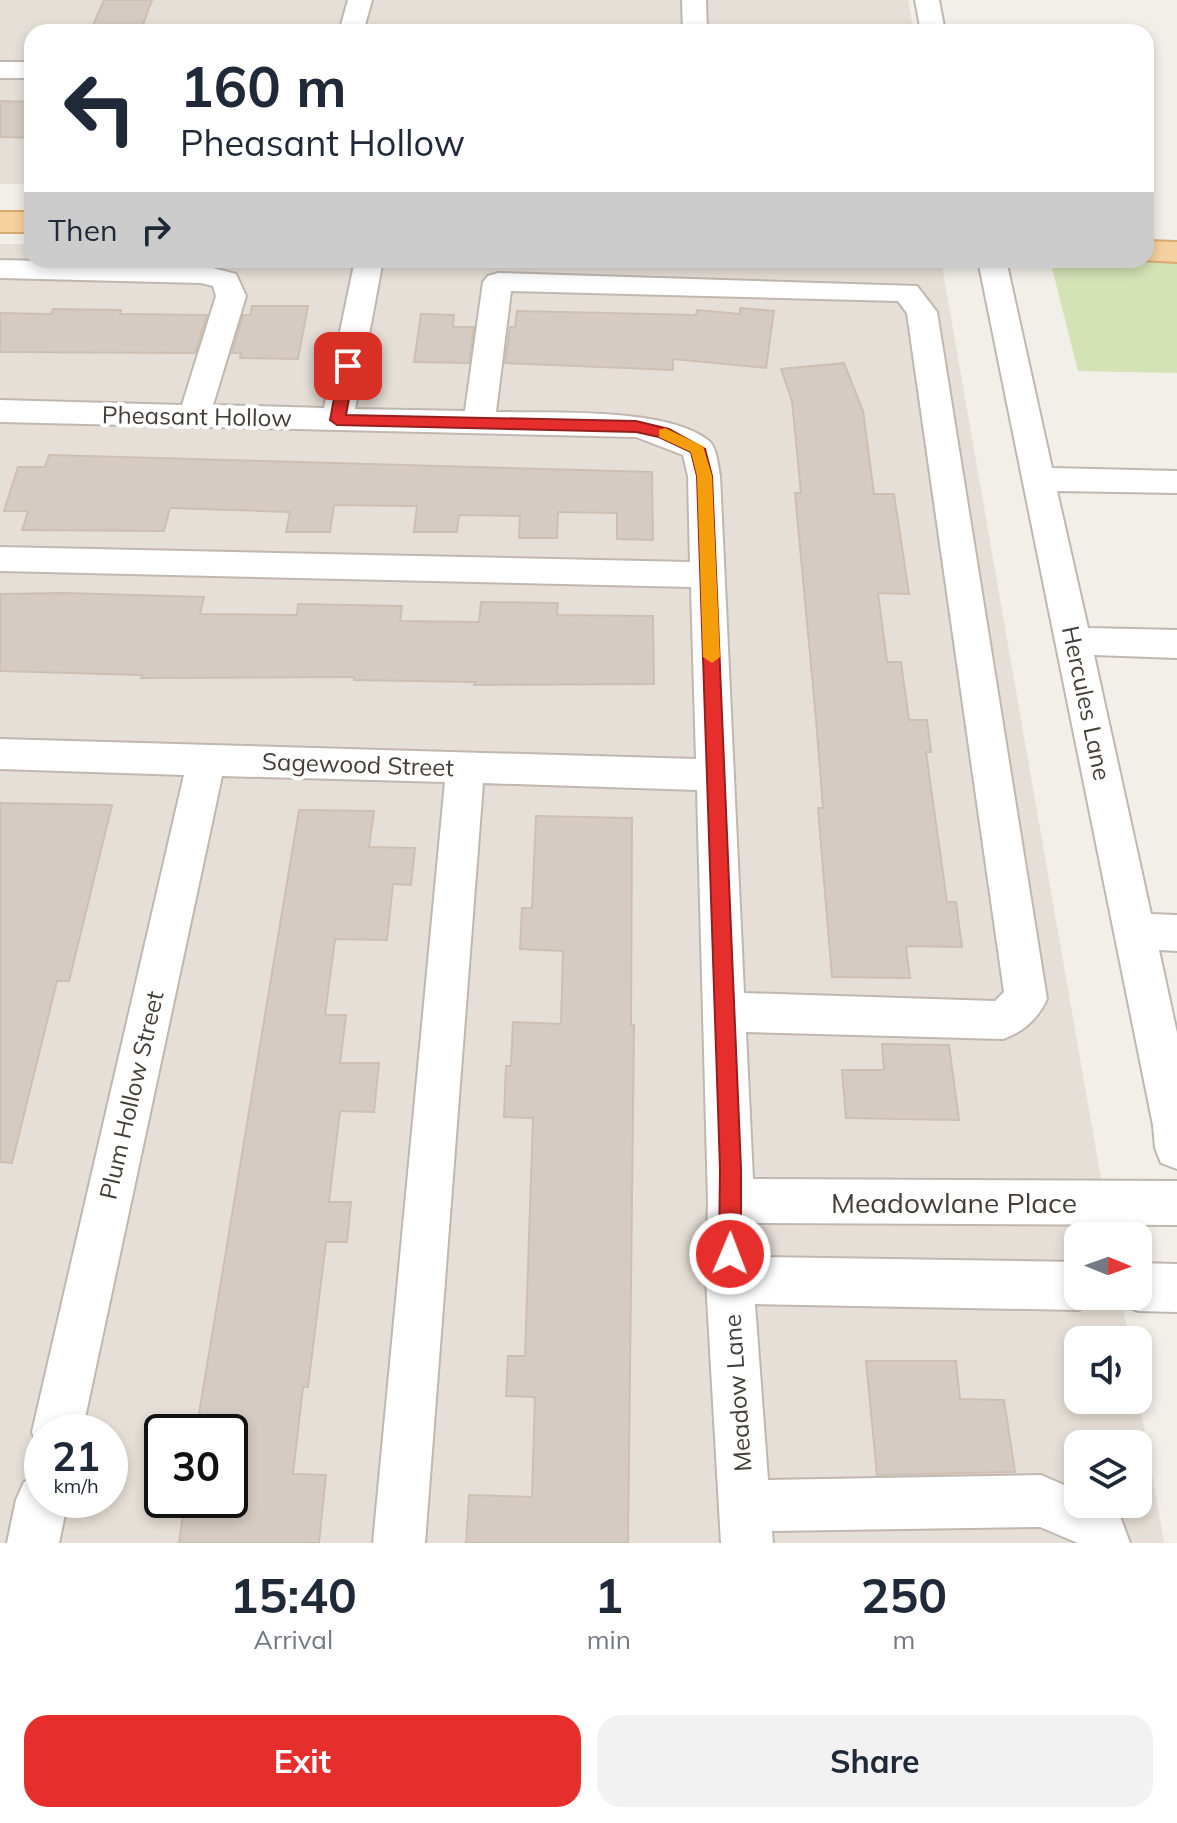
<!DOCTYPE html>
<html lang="en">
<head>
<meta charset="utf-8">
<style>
	:root { --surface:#fff; --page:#f2f2f3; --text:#1f2937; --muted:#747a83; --accent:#e62f2c }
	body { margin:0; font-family:Mulish,sans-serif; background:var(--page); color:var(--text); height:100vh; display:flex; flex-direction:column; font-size:30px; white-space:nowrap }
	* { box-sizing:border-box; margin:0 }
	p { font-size:26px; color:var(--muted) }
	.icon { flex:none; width:44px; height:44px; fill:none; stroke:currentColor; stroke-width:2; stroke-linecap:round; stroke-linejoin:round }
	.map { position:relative; height:1543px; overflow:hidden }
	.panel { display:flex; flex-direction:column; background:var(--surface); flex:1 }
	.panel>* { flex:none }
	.hud { position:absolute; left:24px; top:24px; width:1130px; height:244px; border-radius:24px; box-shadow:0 4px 12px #0003; background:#fff; color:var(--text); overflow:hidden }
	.needle { width:52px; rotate:91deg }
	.buttons { position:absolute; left:1064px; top:1222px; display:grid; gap:16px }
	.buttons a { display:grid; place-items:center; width:88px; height:88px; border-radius:16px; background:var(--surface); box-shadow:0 4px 12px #0003; font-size:40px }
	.speed { position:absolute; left:24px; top:1414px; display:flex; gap:16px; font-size:40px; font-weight:700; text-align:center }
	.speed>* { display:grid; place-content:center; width:104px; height:104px; border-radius:50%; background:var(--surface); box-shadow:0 4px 12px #0003; line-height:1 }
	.speed small { font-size:20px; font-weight:400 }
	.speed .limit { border:4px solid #111; border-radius:12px; background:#fff; color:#111 }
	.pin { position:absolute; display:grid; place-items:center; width:68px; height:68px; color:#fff; margin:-34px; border-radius:16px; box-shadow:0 4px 12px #0006 }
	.me { position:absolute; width:88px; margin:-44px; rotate:1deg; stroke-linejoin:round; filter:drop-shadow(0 0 6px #0008) }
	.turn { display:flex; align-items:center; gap:28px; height:168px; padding:0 24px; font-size:36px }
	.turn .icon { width:104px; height:104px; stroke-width:2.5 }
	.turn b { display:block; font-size:56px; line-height:68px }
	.then { display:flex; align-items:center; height:76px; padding:0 24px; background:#0003; gap:16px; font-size:30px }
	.eta { display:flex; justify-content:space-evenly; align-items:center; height:136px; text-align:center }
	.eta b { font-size:48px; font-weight:700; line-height:56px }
	.action { display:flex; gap:16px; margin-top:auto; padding:16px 24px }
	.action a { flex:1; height:92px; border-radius:24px; background:var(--accent); color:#fff; font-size:32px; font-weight:700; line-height:92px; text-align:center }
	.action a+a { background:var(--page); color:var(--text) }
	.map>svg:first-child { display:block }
	.residential { fill:#e6dfd7; fill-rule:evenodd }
	.green { fill:#d4e3b5 }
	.building { fill:#d6cbc2; stroke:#cdbfb2; stroke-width:2 }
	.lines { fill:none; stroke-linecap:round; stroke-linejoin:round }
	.minor-casing { stroke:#c0b7af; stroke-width:4 }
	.major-casing { stroke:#d9ab70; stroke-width:4 }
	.minor { fill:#fff; fill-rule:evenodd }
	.major { fill:#f5d19f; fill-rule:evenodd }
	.route { fill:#e62f2c; stroke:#961f1d; stroke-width:2 }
	.slow { fill:#f59e0b }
	.labels { text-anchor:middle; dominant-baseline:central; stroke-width:8; stroke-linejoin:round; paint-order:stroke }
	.street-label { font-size:24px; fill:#453e37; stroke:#fff }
	.near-street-label { font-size:28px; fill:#453e37; stroke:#fff }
</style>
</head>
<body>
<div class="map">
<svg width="1177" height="1543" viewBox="0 0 1177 1543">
	<rect width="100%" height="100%" fill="#f2eee8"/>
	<!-- residential -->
	<g class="residential">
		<polygon points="0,0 908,0 914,32 32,32 32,184 0,184"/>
		<path d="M0,244H32V260H941L1111,1236H1078V1296H1121L1129,1340H1078V1400H1138V1393L1164,1543H0ZM42,1432H110V1500H42ZM162,1432H230V1500H162ZM1078,1444H1138V1504H1078Z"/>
	</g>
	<!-- green -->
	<polygon class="green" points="1050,260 1177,262 1177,373 1078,371"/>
	<!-- building -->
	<g class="building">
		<polygon points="104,0 152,0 140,32 90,32"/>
		<polygon points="0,101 32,102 32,138 0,137"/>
		<polygon points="252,306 308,306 298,359 240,358 241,353 232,353 243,315 250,315"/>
		<polygon points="740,308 774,311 766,368 673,359 673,370 505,363 510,327 515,327 517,311 696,315 697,310 740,314"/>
		<polygon points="53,309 121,310 120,314 207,315 195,353 0,352 0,313 51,314"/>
		<polygon points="421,314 454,315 453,327 474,327 469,363 414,362"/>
		<polygon points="844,363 863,411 874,494 894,494 909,594 878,593 887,662 901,662 909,720 927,720 931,752 926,752 947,902 956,902 962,947 906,946 910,978 832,977 818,808 823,808 816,719 795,493 801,493 792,401 781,369"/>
		<polygon points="49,455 652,472 653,540 617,539 617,513 558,512 557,538 519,538 520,516 459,515 457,532 414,532 417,506 334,505 330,532 286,532 290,512 170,508 164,531 22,530 28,511 4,511 18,467 45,467"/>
		<polygon points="65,593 204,597 200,614 297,615 298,604 402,606 400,621 479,622 481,602 558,603 557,615 653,616 654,684 474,685 475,682 354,680 354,677 141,678 142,675 0,671 0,594"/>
		<polygon points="0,803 112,805 69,981 57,981 12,1163 0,1162"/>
		<polygon points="299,810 374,811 369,847 415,848 411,885 393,884 387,940 335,939 325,1015 346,1015 340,1063 379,1063 374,1112 340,1111 329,1202 351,1202 347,1242 326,1242 308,1387 303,1387 293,1474 326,1475 319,1543 179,1543 185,1500 230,1500 230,1432 196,1432"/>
		<polygon points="536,816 632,818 631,1025 634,1025 628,1543 466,1543 469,1495 532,1497 535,1397 506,1396 508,1356 525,1356 533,1118 504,1117 506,1066 511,1066 513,1022 561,1024 563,951 520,949 522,908 532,908"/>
		<polygon points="882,1044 949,1045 959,1120 846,1118 842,1070 884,1070"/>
		<polygon points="866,1361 956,1361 960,1399 1004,1400 1015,1472 877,1475"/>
	</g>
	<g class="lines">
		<!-- minor casing -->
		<g class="minor-casing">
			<g id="minor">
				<polygon points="348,0 372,0 365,25 367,32 343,32 341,25"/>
				<polygon points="682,0 706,0 707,32 683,32"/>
				<polygon points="915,0 939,0 945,32 921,32"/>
				<rect x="0" y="62" width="32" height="16"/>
				<path d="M0,260L201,265L236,274L246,296L213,405L324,408L355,260H383L355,409L465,411L483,282L488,276L498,273L917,286L937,312L1047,999C1038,1019 1023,1032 1003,1039L746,1032L753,1179L1177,1181V1225L754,1223V1257L1078,1262V1296H1098L1095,1303L1078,1310L755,1304L768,1480L1041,1475L1078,1491V1504H1109L1117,1508L1130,1543H1078L1040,1527L772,1531L773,1543H721L706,1280L708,1201L697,790L483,783L425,1543H373L445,782L222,776L82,1432H42V1451L39,1450L32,1432L184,775L0,769V739L696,759L691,587L0,571V547L690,562L688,476L683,455L636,437L0,422V400L182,405L216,296L213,286L201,283L0,278ZM511,291L898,301L907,313L1004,992L995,1001L744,993L720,476C718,466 717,448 709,441C669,407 549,413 496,412Z"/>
				<polygon points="978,260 1006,260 1052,468 1177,471 1177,493 1057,491 1088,628 1177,630 1177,658 1094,655 1151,914 1177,915 1177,951 1159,950 1177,1033 1177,1169 1161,1163 1155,1148 1153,1125"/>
				<polygon points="1138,1263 1177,1264 1177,1312 1138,1311 1121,1304 1118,1296 1138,1296"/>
				<polygon points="42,1474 42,1500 68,1500 59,1543 7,1543 16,1500 24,1482"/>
			</g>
		</g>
		<!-- major casing -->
		<g class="major-casing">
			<g id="major">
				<rect x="0" y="212" width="32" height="20"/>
				<polygon points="1146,241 1177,242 1177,262 1142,260 1146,260"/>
			</g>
		</g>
		<!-- minor -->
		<use href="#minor" class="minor"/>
		<!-- major -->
		<use href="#major" class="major"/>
	</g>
	<!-- route -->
	<polygon class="route" points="348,361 355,366 346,415 636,421 669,429 705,449 712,476 741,1169 741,1254 738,1262 730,1265 722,1262 719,1254 720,1169 697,476 691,452 659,437 636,432 337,425 330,420 340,366"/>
	<!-- slow -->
	<polygon class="slow" points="665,428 703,446 712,476 720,657 712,663 703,657 697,476 691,452 659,437 659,430"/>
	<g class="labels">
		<!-- street labels -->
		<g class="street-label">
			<text transform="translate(197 416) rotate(1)">Pheasant Hollow</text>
			<text transform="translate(1087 703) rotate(78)">Hercules Lane</text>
			<text transform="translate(358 764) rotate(2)">Sagewood Street</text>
			<text transform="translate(131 1095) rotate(-77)">Plum Hollow Street</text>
			<text transform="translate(737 1393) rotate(-94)">Meadow Lane</text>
		</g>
		<!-- near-street labels -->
		<g class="near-street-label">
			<text x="954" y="1202">Meadowlane Place</text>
		</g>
	</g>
</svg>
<div class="buttons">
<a><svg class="needle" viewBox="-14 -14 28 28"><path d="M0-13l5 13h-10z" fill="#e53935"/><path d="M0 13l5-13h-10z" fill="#747a83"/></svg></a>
<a><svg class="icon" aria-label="sound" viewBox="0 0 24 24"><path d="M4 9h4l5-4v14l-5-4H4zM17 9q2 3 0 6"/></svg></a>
<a><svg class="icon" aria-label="layers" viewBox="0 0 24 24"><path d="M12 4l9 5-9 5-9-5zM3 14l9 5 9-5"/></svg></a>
</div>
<div class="speed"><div>21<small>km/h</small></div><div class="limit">30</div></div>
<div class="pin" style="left:348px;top:366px;background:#d93025"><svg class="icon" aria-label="arrive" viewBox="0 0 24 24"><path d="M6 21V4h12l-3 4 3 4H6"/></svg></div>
<svg class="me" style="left:730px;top:1254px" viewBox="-20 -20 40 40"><circle r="17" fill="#e62f2c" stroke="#fff" stroke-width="3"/><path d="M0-11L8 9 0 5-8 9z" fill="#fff"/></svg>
<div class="hud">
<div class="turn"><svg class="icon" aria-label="left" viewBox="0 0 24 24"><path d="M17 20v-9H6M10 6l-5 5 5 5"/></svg><div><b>160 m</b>Pheasant Hollow</div></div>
<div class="then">Then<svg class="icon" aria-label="right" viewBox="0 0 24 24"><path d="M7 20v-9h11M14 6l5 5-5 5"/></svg></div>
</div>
</div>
<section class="panel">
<div class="eta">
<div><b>15:40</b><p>Arrival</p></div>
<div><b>1</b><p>min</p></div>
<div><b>250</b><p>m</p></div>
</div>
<div class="action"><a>Exit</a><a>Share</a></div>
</section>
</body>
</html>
